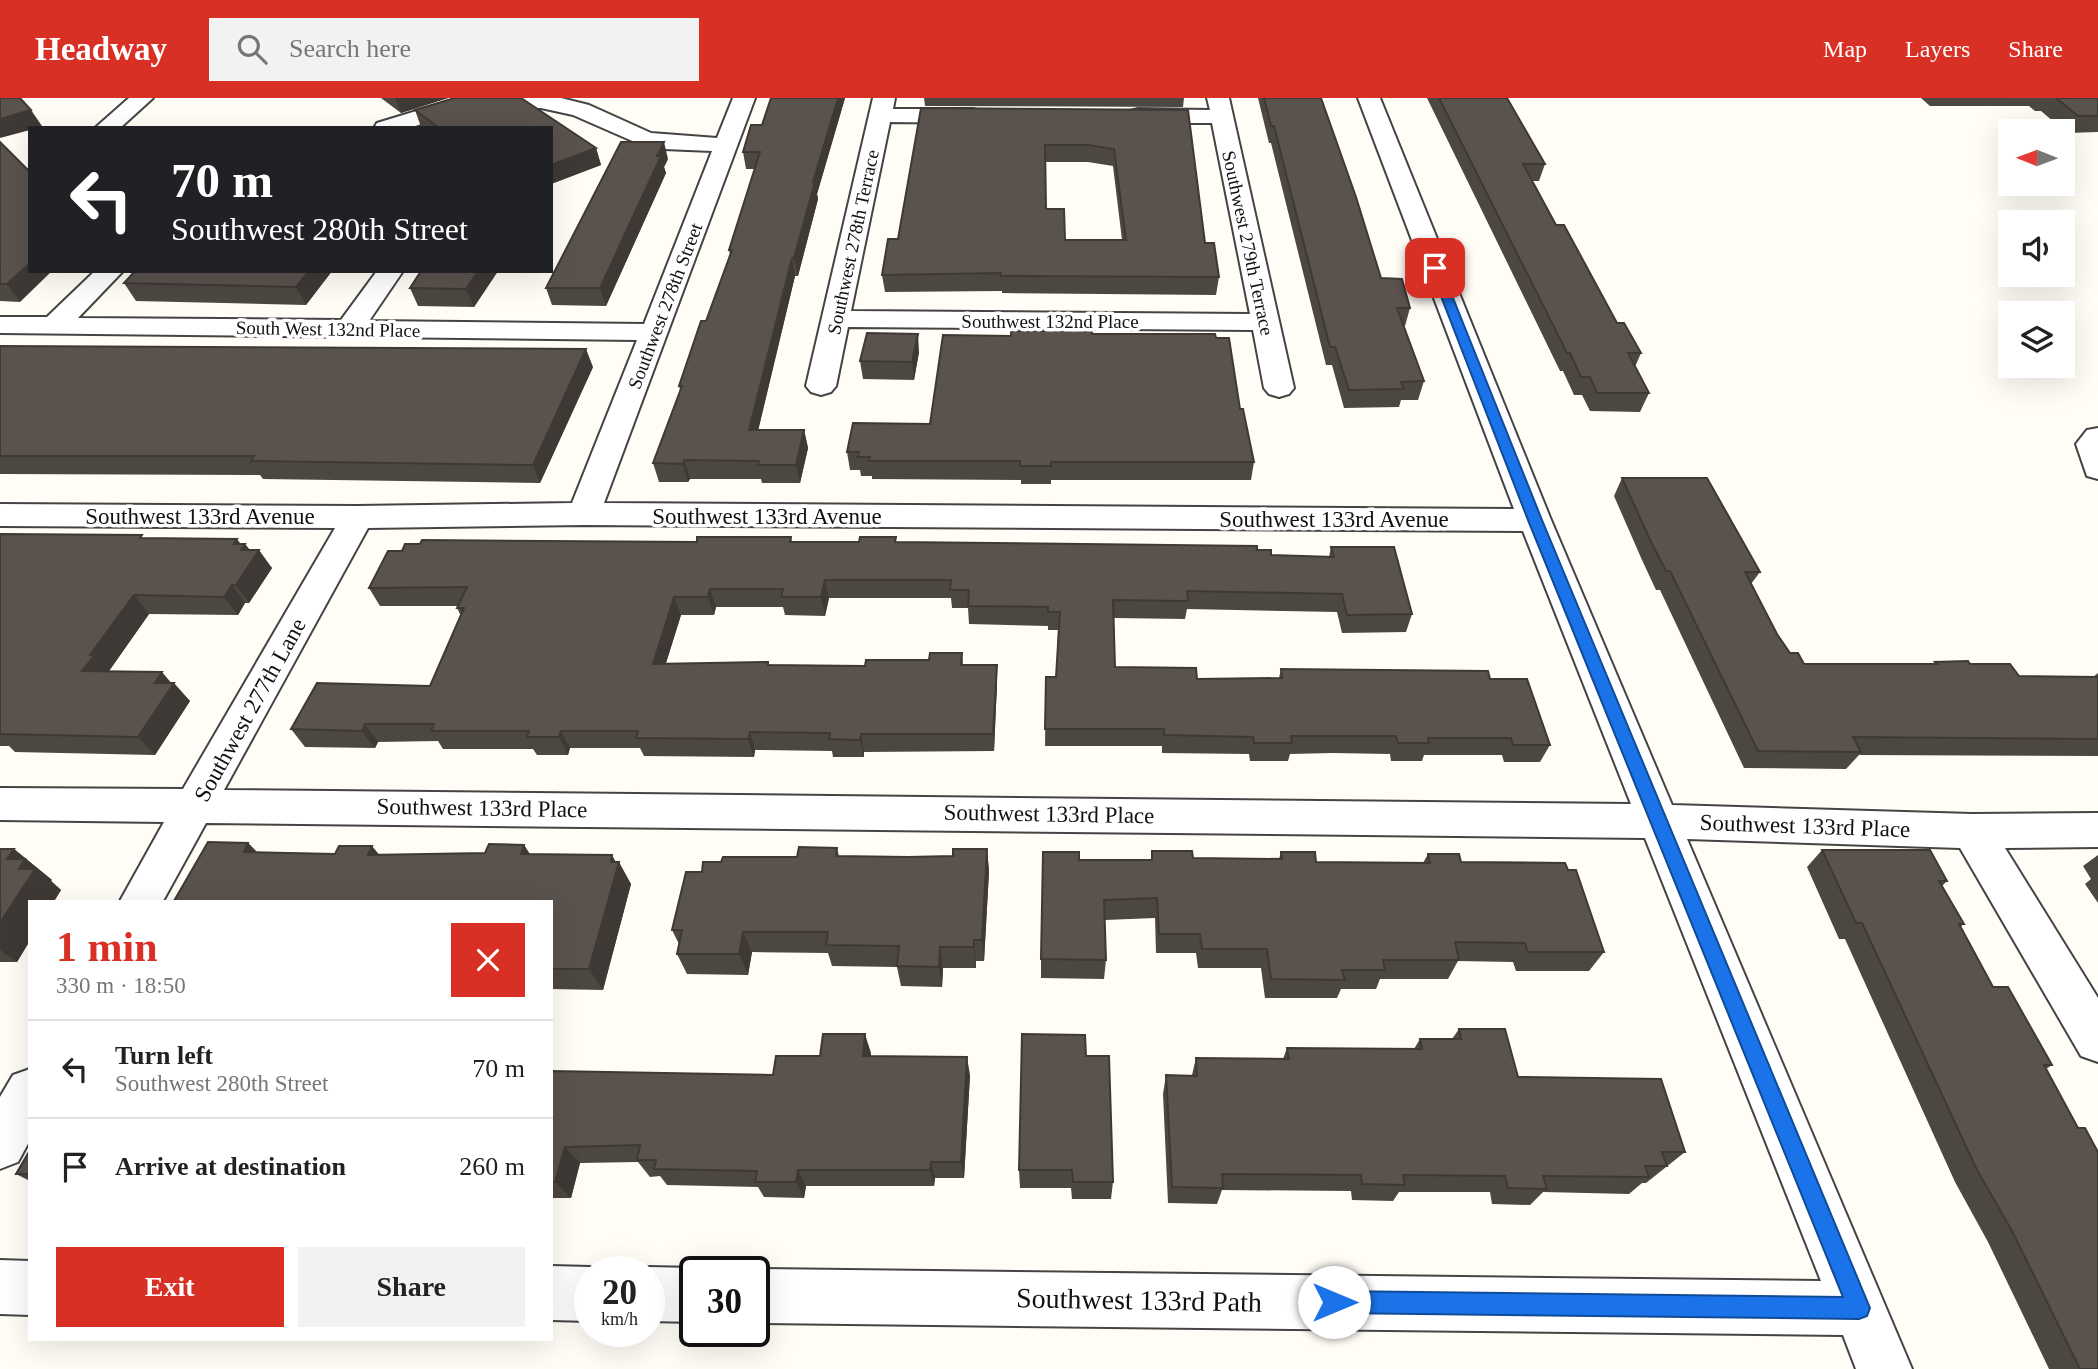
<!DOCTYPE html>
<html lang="en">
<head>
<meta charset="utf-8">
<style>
	:root { --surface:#fff; --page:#f2f2f2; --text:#222; --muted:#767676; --line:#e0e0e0; --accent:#d93025 }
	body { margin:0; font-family:"Times New Roman",serif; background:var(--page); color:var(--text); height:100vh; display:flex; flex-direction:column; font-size:26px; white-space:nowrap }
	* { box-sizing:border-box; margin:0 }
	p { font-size:23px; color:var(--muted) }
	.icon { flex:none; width:38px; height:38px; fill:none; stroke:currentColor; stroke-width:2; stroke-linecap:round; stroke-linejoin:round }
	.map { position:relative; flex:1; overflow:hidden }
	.details { position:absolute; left:28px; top:802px; width:525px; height:441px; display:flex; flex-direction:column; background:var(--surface); border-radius:0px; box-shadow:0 7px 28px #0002 }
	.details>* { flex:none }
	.top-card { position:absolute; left:28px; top:28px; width:525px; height:147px; border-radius:0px; box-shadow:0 7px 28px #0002; background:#202124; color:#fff; overflow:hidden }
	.needle { width:46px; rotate:271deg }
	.buttons { position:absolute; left:1998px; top:21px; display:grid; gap:14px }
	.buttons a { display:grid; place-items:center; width:77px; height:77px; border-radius:0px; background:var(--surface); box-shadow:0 7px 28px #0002; font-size:35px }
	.speed { position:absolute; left:574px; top:1158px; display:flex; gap:14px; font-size:35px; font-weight:700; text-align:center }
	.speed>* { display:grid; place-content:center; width:91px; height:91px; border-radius:50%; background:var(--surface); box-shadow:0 7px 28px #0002; line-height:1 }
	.speed small { font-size:18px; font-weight:400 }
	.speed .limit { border:4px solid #111; border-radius:10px; background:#fff; color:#111 }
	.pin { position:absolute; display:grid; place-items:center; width:60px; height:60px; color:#fff; margin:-30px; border-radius:14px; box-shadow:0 4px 10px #0006 }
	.me { position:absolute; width:77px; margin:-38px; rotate:90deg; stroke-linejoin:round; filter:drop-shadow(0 0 5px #0008) }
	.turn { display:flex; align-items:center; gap:24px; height:147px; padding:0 28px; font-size:32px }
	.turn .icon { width:91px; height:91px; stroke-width:2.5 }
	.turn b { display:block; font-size:49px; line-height:60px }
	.round { display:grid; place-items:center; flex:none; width:74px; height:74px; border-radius:0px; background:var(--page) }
	.overview { display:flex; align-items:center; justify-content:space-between; height:119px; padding:0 28px }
	h1 { font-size:42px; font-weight:600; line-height:52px; color:var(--accent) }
	.action { display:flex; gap:14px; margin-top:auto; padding:14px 28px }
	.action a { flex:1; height:80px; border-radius:0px; background:var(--accent); color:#fff; font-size:28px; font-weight:600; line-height:80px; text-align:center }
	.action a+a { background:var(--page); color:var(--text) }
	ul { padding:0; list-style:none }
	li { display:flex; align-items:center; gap:21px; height:98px; padding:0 28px; border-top:2px solid var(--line) }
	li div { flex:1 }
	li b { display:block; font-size:26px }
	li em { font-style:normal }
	header { display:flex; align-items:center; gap:42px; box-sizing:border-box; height:98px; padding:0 35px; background:var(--accent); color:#fff }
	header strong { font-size:33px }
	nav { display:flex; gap:38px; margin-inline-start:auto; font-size:24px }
	.search { width:490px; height:63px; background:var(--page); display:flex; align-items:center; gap:18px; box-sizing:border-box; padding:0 24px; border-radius:0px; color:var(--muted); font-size:26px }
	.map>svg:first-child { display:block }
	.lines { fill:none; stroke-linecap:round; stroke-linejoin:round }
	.minor-casing { stroke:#444; stroke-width:4 }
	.minor { fill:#fff; fill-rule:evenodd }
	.wall { fill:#4d4742; fill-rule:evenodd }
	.shaded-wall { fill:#3f3936 }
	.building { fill:#5a524d; stroke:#3f3936; stroke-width:2; fill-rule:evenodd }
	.route { fill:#1a73e8; stroke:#114b97; stroke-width:2 }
	.labels { text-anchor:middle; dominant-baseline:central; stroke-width:7; stroke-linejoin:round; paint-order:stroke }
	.far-street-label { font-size:19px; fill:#111; stroke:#fff }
	.street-label { font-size:23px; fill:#111; stroke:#fff }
	.near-street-label { font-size:28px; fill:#111; stroke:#fff }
</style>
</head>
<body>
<header>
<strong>Headway</strong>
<div class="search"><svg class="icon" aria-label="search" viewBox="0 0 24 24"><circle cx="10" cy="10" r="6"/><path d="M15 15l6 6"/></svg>Search here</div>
<nav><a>Map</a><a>Layers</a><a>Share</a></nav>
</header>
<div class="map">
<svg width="2098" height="1271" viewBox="0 0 2098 1271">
	<rect width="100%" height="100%" fill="#fffdf5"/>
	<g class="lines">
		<!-- minor casing -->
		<g class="minor-casing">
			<g id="minor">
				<polygon points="129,0 153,0 120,30 95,30"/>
				<path d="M459,0H561L589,7L651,35L717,40L733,0H755L604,405L1514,411L1358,0H1380L1551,422L1672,707L1972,716L2098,715V749L2005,750L2098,900V964L2081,958L1960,750L1687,741L1912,1271H1856L1843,1237L754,1225V1174H747L754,1171L1821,1183L1645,740L206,725L163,803H120L164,724L0,722V690L183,691L335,430L0,428V406L357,408L572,405L637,242L0,235V219H47L95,173H123L78,220L341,222L377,173H403L369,223L644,226L712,53L664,51L637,45L573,17L541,10L469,11L409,30H374L377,25ZM584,427L1523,433L1631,706L224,692L368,430Z"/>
				<polygon points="873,0 895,0 893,11 973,11 981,13 984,18 981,23 973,25 890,24 851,213 1250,216 1212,25 1138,25 1130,23 1127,18 1130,13 1138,11 1210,12 1207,0 1229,0 1294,290 1289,296 1279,299 1269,296 1264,290 1253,232 848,229 836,288 831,294 821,297 811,294 806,288"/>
				<polygon points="2098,330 2098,381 2087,378 2076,346 2087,332"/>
				<polygon points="30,971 30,1042 18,1064 0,1071 0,999 13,977"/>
				<polygon points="0,1162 30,1163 30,1217 0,1216"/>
				<polygon points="551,1168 590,1169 602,1174 590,1174 590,1223 551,1222"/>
				<polygon points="649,1169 695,1170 705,1174 695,1174 695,1224 649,1223 649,1174 637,1174"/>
			</g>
		</g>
		<!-- minor -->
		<use href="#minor" class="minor"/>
	</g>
	<!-- wall -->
	<g class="wall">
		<polygon points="381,0 448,0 401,15"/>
		<polygon points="455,0 521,0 596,50 601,67 551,86 551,30 421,29 415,12"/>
		<polygon points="771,0 845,0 817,96 818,101 798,178 795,178 758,332 804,332 808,350 800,385 762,385 761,381 690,381 688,384 659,384 653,365 680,292 679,288 706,223 730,157 729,152 755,71 746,71 743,54 762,27"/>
		<polygon points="924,0 1184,0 1183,9 925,8"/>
		<polygon points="1258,0 1321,0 1381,180 1410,210 1405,228 1404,228 1424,283 1418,302 1401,302 1399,309 1344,310 1332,267 1326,267 1271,45 1269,45"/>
		<polygon points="1427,0 1507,0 1545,66 1539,83 1532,83 1556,127 1617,225 1641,255 1635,269 1649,295 1640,314 1590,313 1582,297 1574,297 1563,273 1560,273"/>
		<polygon points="1921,0 2098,0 2098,34 2067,35 2041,13 2035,13 2029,8 1930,8"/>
		<path d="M921,10L1188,12L1205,145L1219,179L1216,197L1002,195V193L885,194L882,177L898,141ZM1046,64H1088L1113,68L1122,142H1065L1046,111Z"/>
		<polygon points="0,44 20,204 0,203"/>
		<polygon points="668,61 664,69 666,75 606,208 552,207 546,190"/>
		<polygon points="332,173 306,207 136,203 124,185"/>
		<polygon points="498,173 474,209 418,208 410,190"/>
		<polygon points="1092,236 1216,240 1240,311 1254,364 1251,382 1051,382 1051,386 1021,386 1021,382 872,381 872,378 861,378 860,372 850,372 847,354 930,326 1011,238"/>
		<polygon points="0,248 593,269 540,385 263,381 260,377 0,376"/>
		<polygon points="919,254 914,282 863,281 860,263"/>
		<polygon points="1622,380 1760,474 1751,486 1777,536 1790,555 1804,566 1933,566 1935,564 1970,566 2019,578 2093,579 2098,575 2098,658 1859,657 1846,671 1744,670 1660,492 1656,492 1642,462 1614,398"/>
		<polygon points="0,436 144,440 245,446 250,452 272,470 249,505 245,505 238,517 149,516 109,573 171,585 190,603 155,657 15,654 9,648 0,648"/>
		<polygon points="791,439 792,444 896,444 1257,452 1271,457 1329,459 1331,449 1412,516 1406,534 1342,535 1337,514 1187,511 1185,521 1114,520 1115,569 1197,581 1279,580 1281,571 1490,581 1550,647 1540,664 1504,664 1502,657 1424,657 1422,663 1391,663 1390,656 1333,655 1290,656 1288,663 1250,663 1249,656 1162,655 1162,648 1045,648 1046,579 1056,579 1058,532 1048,532 1048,528 969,526 968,510 952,510 951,500 829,500 825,518 785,517 783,509 716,509 714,517 681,517 666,565 865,568 929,562 962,555 963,567 997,585 994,653 864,654 864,659 833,659 832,653 755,652 754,659 644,658 640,650 570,650 568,657 537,657 533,651 443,651 438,643 378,644 375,650 305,649 291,631 430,588 461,518 457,510 458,508 380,508 369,490 697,444"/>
		<polygon points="248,745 257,754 380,757 485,755 524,747 530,756 616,764 631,786 603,892 551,891 551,803 174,803"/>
		<polygon points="837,750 839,758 908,759 953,758 987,751 989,773 984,863 976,863 976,870 943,870 942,889 901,888 897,869 832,868 828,855 752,854 748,877 687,876 677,856 679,846 672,832 702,774 721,764 797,759"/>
		<polygon points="0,751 14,751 52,782 51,783 61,792 17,864 0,864"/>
		<polygon points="1822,752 1947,783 1942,788 1964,826 1960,829 1993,889 2052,967 2046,971 2098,1271 2049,1271 1988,1144 1955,1084 1845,841 1839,841 1807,769"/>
		<polygon points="1152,753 1193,760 1279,761 1281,754 1316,764 1423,765 1428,756 1461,764 1604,854 1589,873 1516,873 1513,864 1458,863 1448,881 1380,881 1376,891 1341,891 1337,900 1265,900 1261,870 1198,870 1196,855 1156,855 1155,820 1105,822 1106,862 1104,881 1041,880 1041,861 1079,762 1151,762"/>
		<polygon points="2098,757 2098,805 2085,786 2091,781 2083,768"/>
		<polygon points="1459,931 1518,979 1685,1054 1646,1085 1642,1085 1629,1096 1543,1094 1530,1107 1492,1106 1490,1094 1399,1094 1393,1103 1352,1102 1351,1093 1222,1092 1217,1106 1168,1105 1163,996 1166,977 1192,977 1196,960 1283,961 1287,950 1414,951 1420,941 1452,941"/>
		<polygon points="871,955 871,958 970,977 964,1080 935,1080 934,1088 806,1088 804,1100 764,1099 758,1089 667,1087 660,1078 650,1079 638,1064 580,1065 571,1100 551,1100 551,973 773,977 820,958"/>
		<polygon points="1086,958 1113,1084 1111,1101 1072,1101 1071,1090 1020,1090 1019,1072"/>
		<polygon points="30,1052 30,1083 16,1076"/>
	</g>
	<!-- shaded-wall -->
	<g class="shaded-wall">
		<polygon points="395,0 448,0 401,15"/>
		<polygon points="838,0 845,0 817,96 818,101 798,178 794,160 813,84"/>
		<polygon points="31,12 42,28 30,30 30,32 0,40 0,21"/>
		<polygon points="664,44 668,61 664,69 666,75 606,208 600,190"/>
		<polygon points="596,50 601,67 551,86 551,67"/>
		<polygon points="792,160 795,178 754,350 749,332"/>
		<polygon points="30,165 30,173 52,173 20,204 7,186"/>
		<polygon points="309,173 332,173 306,207 296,189"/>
		<polygon points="478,173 498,173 474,209 466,191"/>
		<polygon points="918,236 919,254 914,282 912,264"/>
		<polygon points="586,251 593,269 540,385 533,367"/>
		<polygon points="804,332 808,350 800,385 796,367"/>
		<polygon points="684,362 690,381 688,384 683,366"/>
		<polygon points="237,441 243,449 245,446 254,458 259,452 272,470 249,505 236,487 234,446"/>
		<polygon points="825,482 829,500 825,518 821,499"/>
		<polygon points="232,487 245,505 238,517 224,499"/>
		<polygon points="710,491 716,509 714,517 708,499"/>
		<polygon points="134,497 149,516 109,573 82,573 90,557"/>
		<polygon points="674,499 681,517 660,584 653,566"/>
		<polygon points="997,567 997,585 994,653 993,636"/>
		<polygon points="162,574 173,587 174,585 190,603 155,657 138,639 155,585"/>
		<polygon points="365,626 378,644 375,650 362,633"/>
		<polygon points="561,633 570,650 568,657 559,639"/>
		<polygon points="750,634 755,652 754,659 748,641"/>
		<polygon points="861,636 864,654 864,659 860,642"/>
		<polygon points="248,745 270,768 244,754"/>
		<polygon points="524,747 538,770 521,756"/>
		<polygon points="372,748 391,771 368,757"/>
		<polygon points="14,751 52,782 51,783 61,792 54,803 30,803 30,842 17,864 0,852 0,825 7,761"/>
		<polygon points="987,751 989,773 984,863 982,842"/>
		<polygon points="612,757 618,768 619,764 631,786 603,892 589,871"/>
		<polygon points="743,834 752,854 748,877 739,856"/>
		<polygon points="974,842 976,863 976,870 974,849"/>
		<polygon points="940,849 943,870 942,889 939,869"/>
		<polygon points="865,936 871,955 868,976 863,958"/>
		<polygon points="967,959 970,977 964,1080 961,1064"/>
		<polygon points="565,1049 580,1065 571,1100 555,1084"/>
		<polygon points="931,1064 935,1080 934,1088 930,1072"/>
		<polygon points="798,1072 806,1088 804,1100 796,1084"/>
	</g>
	<!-- building -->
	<g class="building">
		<polygon points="0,0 20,0 31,12 0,21"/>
		<polygon points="455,0 521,0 596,50 551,67 551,30 439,30 415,12"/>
		<polygon points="771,0 838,0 813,84 815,84 794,160 792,160 749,332 804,332 796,367 758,367 759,363 684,362 683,366 653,365 682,288 679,288 701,223 706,223 732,152 729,152 760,54 743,54 751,27 762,27"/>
		<polygon points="1264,0 1321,0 1356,99 1381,180 1402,181 1410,210 1397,210 1424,283 1401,284 1404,291 1349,292 1335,249 1330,249 1274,28 1271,28"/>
		<polygon points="1439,0 1507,0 1545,66 1523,66 1556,127 1564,127 1617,225 1624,225 1641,255 1628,255 1649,295 1597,295 1590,279 1581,279 1570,255 1567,255"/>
		<polygon points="2056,0 2098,0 2098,18 2078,18"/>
		<path d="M921,10L1188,12L1205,145H1214L1219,179L1001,178V175L882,177L888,141H898ZM1045,47H1088L1114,51L1126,142H1065L1064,111H1046Z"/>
		<polygon points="0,44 28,72 30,71 30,165 7,186 0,186"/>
		<polygon points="621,44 664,44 657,58 661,58 600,190 546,190"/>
		<polygon points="135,173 309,173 296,189 124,185"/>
		<polygon points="421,173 478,173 466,191 410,190"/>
		<polygon points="1011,233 1092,233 1092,236 1215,236 1216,240 1229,240 1240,311 1243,311 1254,364 1051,364 1051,368 1020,368 1020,363 869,363 870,359 858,359 859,354 847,354 853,325 930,326 943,237 1011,238"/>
		<polygon points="867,235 918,236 912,264 860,263"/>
		<polygon points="0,248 586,251 533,367 251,363 254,358 0,358"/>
		<polygon points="1622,380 1707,380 1760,474 1745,474 1777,536 1790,555 1798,555 1804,566 1937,566 1935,564 1968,563 1970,566 2010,566 2019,578 2098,579 2098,641 1853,639 1861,654 1758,653 1670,473 1666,473 1651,444"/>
		<polygon points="0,436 142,437 140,440 237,441 234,446 245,446 241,452 259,452 236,487 232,487 224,499 134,497 90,557 94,558 82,573 162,574 155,585 174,585 138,639 0,636"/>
		<polygon points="697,439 791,439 790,444 859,444 860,439 896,439 895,444 1257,448 1257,452 1271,452 1271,457 1334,459 1331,449 1394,449 1412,516 1347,517 1342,496 1187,493 1188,503 1113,502 1115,569 1196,570 1197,581 1282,580 1281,571 1488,573 1490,581 1527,581 1550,647 1513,647 1511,640 1428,640 1429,645 1398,645 1396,638 1291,638 1292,645 1254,645 1253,639 1164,637 1164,631 1045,631 1046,579 1056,579 1060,514 1048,514 1048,509 968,508 969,492 950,492 951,482 825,482 821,499 781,499 783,491 710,491 708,499 674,499 653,566 768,564 768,567 865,568 866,562 929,562 930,555 962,555 961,567 997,567 993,636 861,636 860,642 829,641 830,635 750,634 748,641 636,640 638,633 561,633 559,639 527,639 529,633 431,633 434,626 365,626 362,633 291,631 317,585 430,588 464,510 457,510 467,489 369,490 388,453 402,453 405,446 420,446 422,442 697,444"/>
		<polygon points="208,744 248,745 244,754 335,756 339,748 372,748 368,757 485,755 489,746 524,747 521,756 612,757 611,764 619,764 589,871 551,871 551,803 174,803"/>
		<polygon points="799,749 837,750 836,758 908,759 953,758 953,751 987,751 982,842 974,842 974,849 940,849 939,869 897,868 899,848 826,847 828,834 743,834 739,856 677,856 682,832 672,832 686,774 702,774 703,764 721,764 723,759 797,759"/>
		<polygon points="0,751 14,751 7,761 25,761 19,771 35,771 0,825"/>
		<polygon points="1822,752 1930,752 1947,783 1939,783 1964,826 1959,826 1993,889 2008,889 2052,967 2044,967 2078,1030 2085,1030 2098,1054 2098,1271 2080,1271 2012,1133 1977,1072 1862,825 1856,825"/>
		<polygon points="1152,753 1192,753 1193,760 1282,761 1281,754 1315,754 1316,764 1430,765 1428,756 1459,756 1461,764 1565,765 1568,772 1576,772 1604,854 1528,854 1525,845 1455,844 1459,862 1383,862 1385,872 1342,872 1345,882 1271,881 1267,851 1202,851 1200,836 1159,836 1157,800 1104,802 1106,862 1041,861 1043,754 1079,754 1079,762 1152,762"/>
		<polygon points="1459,931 1505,931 1518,979 1661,981 1685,1054 1662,1054 1667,1068 1645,1068 1649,1079 1543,1078 1547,1091 1508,1090 1505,1078 1403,1077 1405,1087 1362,1086 1361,1077 1222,1076 1223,1090 1172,1089 1166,977 1197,978 1196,960 1289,961 1287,950 1422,951 1420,941 1461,941"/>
		<polygon points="823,936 865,936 863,958 967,959 961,1064 931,1064 930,1072 798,1072 796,1084 755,1084 757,1073 654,1071 656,1062 637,1062 640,1047 565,1049 555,1084 551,1084 551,973 773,977 776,958 820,958"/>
		<polygon points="1022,936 1085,937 1086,958 1109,958 1113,1084 1073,1084 1072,1072 1019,1072"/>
		<polygon points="30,1052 30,1076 16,1076"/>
	</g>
	<!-- route -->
	<polygon class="route" points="1432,168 1441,170 1542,422 1870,1210 1867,1218 1859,1221 1334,1215 1327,1212 1323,1204 1327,1196 1334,1193 1843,1199 1528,422 1430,170"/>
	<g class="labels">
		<!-- far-street labels -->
		<g class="far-street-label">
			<text transform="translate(853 144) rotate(-78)">Southwest 278th Terrace</text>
			<text transform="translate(1248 145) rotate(78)">Southwest 279th Terrace</text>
			<text transform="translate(665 208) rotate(-69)">Southwest 278th Street</text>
			<text x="1050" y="223">Southwest 132nd Place</text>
			<text transform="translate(328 231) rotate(1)">South West 132nd Place</text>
		</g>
		<!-- street labels -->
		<g class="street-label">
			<text x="200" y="418">Southwest 133rd Avenue</text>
			<text x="767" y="418">Southwest 133rd Avenue</text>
			<text x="1334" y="421">Southwest 133rd Avenue</text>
			<text transform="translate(250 612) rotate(-61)">Southwest 277th Lane</text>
			<text transform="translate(482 710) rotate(1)">Southwest 133rd Place</text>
			<text transform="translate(1049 716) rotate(1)">Southwest 133rd Place</text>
			<text transform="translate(1805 728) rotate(2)">Southwest 133rd Place</text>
		</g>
		<!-- near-street labels -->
		<g class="near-street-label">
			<text transform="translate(1139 1202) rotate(1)">Southwest 133rd Path</text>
		</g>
	</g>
</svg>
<div class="buttons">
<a><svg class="needle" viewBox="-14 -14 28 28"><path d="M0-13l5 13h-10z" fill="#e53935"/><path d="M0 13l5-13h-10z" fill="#767676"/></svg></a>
<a><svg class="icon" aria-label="sound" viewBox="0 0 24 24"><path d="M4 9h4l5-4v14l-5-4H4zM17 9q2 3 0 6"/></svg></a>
<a><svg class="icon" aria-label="layers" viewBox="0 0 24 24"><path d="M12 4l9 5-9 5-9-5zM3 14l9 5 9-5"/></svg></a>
</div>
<div class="speed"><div>20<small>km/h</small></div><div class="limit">30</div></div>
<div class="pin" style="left:1435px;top:170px;background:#d93025"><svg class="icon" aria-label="arrive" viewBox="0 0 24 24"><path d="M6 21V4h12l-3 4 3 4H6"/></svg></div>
<svg class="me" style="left:1334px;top:1204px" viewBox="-20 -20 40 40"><circle r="19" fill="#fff"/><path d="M0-13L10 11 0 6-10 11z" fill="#1a73e8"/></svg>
<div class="top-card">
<div class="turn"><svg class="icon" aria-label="left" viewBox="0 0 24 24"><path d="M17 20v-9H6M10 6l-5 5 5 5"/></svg><div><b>70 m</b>Southwest 280th Street</div></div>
</div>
<section class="details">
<div class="overview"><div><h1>1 min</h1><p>330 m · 18:50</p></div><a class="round" style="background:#d93025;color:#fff"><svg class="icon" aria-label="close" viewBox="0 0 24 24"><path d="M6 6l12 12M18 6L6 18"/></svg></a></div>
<ul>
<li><svg class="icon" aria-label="left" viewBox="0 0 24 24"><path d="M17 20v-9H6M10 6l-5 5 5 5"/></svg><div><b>Turn left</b><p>Southwest 280th Street</p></div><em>70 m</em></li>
<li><svg class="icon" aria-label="arrive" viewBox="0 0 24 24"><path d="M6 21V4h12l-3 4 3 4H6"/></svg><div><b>Arrive at destination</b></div><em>260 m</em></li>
</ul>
<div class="action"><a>Exit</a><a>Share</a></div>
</section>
</div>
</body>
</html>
